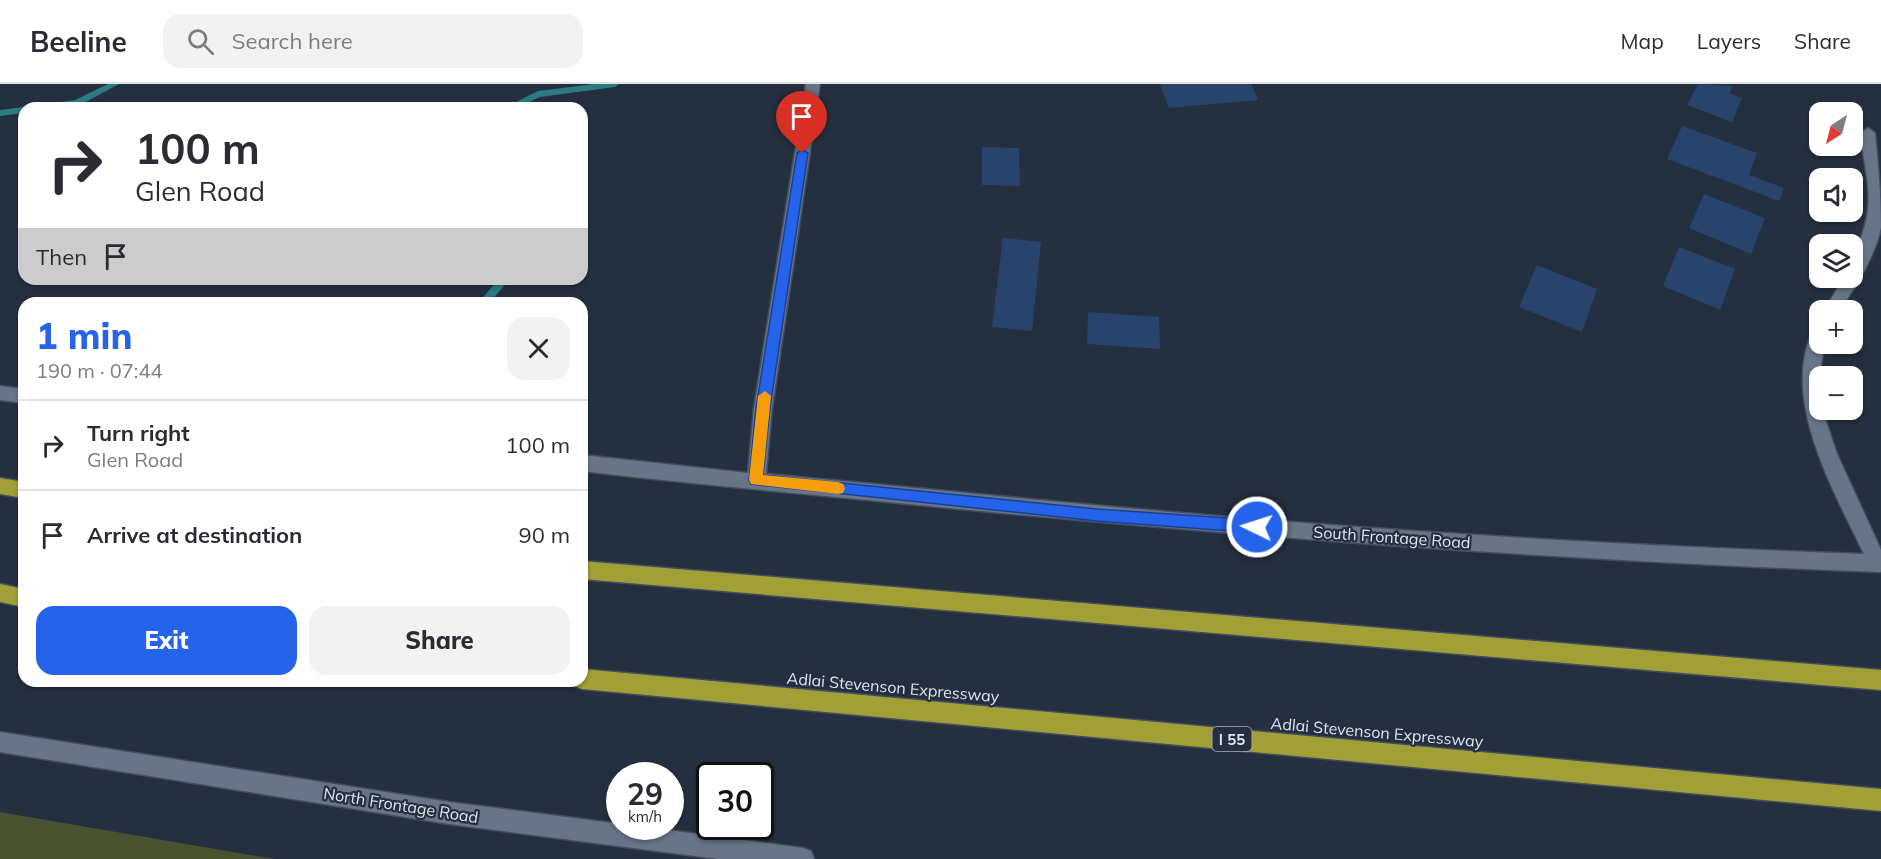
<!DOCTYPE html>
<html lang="en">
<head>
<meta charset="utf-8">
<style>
	:root { --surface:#fff; --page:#f2f2f3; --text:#2b2b33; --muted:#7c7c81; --line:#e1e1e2; --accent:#2563eb }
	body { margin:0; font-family:Mulish,sans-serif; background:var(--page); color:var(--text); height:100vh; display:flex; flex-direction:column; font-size:22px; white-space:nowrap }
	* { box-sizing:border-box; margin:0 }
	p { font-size:20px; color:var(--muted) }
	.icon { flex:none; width:33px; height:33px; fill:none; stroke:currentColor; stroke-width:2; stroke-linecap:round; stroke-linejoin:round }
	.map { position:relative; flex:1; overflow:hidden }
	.drawer { position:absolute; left:18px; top:213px; width:570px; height:390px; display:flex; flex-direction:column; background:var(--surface); border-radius:18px; box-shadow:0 2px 4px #0004 }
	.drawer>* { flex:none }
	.top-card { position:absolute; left:18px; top:18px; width:570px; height:183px; border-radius:18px; box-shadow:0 2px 4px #0004; background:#fff; color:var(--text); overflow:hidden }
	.needle { width:39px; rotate:216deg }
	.fabs { position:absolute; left:1809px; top:18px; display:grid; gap:12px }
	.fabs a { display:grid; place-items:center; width:54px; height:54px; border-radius:12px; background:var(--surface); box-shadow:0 2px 4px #0004; font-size:30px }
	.speed { position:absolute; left:606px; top:678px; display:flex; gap:12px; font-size:30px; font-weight:700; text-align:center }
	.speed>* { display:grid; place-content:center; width:78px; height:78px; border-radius:50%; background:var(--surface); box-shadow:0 2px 4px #0004; line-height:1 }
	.speed small { font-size:15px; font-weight:400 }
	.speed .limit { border:3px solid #111; border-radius:9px; background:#fff; color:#111 }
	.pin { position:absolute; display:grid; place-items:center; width:51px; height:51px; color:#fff; margin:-62px -26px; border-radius:50% 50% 50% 0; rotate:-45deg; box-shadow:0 0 6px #0007 }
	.pin .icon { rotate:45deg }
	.me { position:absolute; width:66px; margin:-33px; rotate:274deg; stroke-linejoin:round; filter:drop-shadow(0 0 4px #0008) }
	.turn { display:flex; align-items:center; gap:21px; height:126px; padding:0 18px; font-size:27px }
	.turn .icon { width:78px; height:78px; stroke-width:2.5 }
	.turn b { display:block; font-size:42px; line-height:51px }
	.then { display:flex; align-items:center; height:57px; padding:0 18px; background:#0003; gap:12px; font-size:22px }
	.round { display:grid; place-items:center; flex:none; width:63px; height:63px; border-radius:18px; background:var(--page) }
	.summary { display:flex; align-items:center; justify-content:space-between; height:102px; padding:0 18px }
	h1 { font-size:36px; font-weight:800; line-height:45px; color:var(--accent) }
	.action { display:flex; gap:12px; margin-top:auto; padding:12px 18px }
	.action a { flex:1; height:69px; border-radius:18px; background:var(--accent); color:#fff; font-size:24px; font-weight:800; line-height:69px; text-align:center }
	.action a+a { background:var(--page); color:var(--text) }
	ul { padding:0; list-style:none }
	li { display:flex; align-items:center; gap:18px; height:90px; padding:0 18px; border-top:2px solid var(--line) }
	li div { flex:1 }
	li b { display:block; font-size:22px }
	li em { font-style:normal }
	header { display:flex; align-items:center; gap:36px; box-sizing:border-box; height:84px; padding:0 30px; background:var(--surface); border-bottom:2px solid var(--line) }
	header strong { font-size:28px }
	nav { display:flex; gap:33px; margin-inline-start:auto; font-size:21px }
	.search { width:420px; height:54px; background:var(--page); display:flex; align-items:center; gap:15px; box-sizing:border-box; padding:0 21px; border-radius:18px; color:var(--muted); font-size:22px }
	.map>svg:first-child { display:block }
	.green { fill:#485130 }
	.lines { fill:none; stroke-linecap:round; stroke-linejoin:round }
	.stream { fill:#2b7b82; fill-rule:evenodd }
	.building { fill:#28446c }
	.minor-casing { stroke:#434d5b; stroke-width:3 }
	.highway-casing { stroke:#434d5b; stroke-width:3 }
	.minor { fill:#687588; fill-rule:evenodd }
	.highway { fill:#a29f37; fill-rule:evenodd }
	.route { fill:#2563eb; stroke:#184099; stroke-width:1.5 }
	.slow { fill:#f59e0b }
	.labels { text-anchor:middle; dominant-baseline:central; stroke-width:4.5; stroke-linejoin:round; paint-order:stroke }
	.shield { fill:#242f3f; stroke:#a6aebb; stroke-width:1.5 }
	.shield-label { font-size:15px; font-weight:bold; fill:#dee5f0 }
	.street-label { font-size:16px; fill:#dee5f0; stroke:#242f3f }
</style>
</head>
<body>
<header>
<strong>Beeline</strong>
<div class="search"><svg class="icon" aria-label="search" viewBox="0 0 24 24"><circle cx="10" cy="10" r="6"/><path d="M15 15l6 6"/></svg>Search here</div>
<nav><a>Map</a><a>Layers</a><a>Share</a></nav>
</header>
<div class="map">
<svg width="1881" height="775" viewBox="0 0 1881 775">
	<rect width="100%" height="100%" fill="#242f3f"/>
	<!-- green -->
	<polygon class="green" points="0,728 274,775 0,775"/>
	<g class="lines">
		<!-- stream -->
		<g class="stream">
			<polygon points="108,0 119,0 80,21 60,24 36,24 40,21 75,16"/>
			<polygon points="594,0 619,0 615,3 540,13 515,24 504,24 538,7"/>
			<polygon points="24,23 27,24 24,24 24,29 0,32 0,26"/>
			<polygon points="499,195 510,195 489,219 478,219"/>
		</g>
	</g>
	<!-- building -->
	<g class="building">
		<polygon points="1160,0 1251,0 1258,16 1169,24"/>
		<polygon points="1698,0 1733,2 1729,9 1742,14 1732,38 1687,21"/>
		<polygon points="1682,42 1757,69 1749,91 1784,104 1779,117 1667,75"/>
		<polygon points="982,63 1019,64 1020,102 982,101"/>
		<polygon points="1704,110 1765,134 1751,170 1689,144"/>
		<polygon points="1003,154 1041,158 1032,247 992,243"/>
		<polygon points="1679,163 1735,185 1720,226 1663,202"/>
		<polygon points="1537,181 1597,205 1582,248 1519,223"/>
		<polygon points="1088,228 1159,233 1160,265 1087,260"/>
	</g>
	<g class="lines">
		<!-- minor casing -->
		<g class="minor-casing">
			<g id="minor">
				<path d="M806,0H820L772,324L766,390C933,405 1100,423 1267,436C1466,452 1665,463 1864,470C1834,407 1779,313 1814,245L1820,244V260H1825L1819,291L1820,326H1822L1837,370L1881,466V488C1556,476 1232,452 908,420C799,409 690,400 582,387V371L748,389L754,324Z"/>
				<path d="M1868,44L1875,49C1878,80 1881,112 1881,143C1875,173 1856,201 1840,226H1824L1844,194H1852C1852,169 1866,149 1868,125C1871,99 1862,74 1861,49Z"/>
				<polygon points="0,302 24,305 24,319 0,316"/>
				<polygon points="0,648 449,718 620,740 620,742 637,742 803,764 811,767 814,775 718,775 449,740 0,668"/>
			</g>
		</g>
		<!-- highway casing -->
		<g class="highway-casing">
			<g id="highway">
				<polygon points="0,394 24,398 24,414 0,410"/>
				<polygon points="582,477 1881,586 1881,606 582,495"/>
				<polygon points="0,500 24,505 24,523 0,518"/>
				<polygon points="582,585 1881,705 1881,727 582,605 575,602 573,597 582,597"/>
			</g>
		</g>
		<!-- minor -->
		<use href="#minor" class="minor"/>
		<!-- highway -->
		<use href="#highway" class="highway"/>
	</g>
	<!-- route -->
	<polygon class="route" points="802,66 808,69 770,324 763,391 1097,425 1257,436 1262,438 1264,443 1262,447 1257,449 1097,437 751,400 749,396 756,324 797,69"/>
	<!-- slow -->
	<polygon class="slow" points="765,307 771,312 763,391 838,398 843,400 845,404 843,409 838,410 751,400 749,396 758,312"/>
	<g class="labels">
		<!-- shield labels -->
		<rect class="shield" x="1212.5" y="643" width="39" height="24" rx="4.5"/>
		<g class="shield-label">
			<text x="1232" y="655">I 55</text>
		</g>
		<!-- street labels -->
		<g class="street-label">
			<text transform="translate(1392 453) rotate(4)">South Frontage Road</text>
			<text transform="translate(893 603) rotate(5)">Adlai Stevenson Expressway</text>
			<text transform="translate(1377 648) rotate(5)">Adlai Stevenson Expressway</text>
			<text transform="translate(401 721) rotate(9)">North Frontage Road</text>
		</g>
	</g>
</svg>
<div class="fabs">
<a><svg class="needle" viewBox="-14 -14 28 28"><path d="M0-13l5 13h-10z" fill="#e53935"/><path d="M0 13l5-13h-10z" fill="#7c7c81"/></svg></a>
<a><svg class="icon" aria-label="sound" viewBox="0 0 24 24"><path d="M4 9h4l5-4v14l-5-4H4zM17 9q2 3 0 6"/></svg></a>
<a><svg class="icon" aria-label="layers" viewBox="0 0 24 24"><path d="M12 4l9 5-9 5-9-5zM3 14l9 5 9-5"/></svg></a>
<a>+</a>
<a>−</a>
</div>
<div class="speed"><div>29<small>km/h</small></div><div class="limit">30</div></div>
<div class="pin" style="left:802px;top:69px;background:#d93025"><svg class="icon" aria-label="arrive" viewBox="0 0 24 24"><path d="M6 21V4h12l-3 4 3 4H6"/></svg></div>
<svg class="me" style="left:1257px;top:443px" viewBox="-20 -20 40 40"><circle r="17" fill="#2563eb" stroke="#fff" stroke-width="3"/><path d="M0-11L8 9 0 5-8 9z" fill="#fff"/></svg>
<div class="top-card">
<div class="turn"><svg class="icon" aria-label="right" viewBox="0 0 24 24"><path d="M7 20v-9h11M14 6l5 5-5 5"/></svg><div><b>100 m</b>Glen Road</div></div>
<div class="then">Then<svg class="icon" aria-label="arrive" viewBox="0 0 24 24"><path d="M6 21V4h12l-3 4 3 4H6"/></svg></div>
</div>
<section class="drawer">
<div class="summary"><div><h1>1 min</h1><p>190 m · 07:44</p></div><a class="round"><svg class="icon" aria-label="close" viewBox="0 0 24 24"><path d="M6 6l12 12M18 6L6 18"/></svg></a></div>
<ul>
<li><svg class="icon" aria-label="right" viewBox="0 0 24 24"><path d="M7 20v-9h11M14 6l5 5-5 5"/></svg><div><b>Turn right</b><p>Glen Road</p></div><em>100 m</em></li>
<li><svg class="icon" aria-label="arrive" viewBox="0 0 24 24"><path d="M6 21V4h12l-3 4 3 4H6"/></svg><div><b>Arrive at destination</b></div><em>90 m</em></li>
</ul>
<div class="action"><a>Exit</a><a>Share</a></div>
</section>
</div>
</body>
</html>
